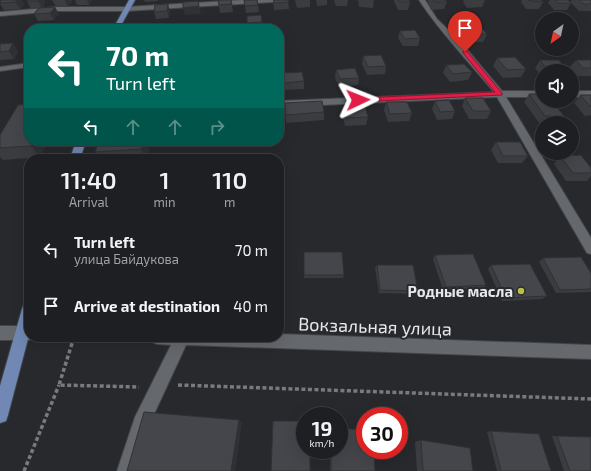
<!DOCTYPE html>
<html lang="en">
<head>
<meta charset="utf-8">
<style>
	:root { --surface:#1d1f22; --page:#2a2c2f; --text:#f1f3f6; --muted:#a0a2a5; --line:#3b3d40 }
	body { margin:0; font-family:"Exo 2",sans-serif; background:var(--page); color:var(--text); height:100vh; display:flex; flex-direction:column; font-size:15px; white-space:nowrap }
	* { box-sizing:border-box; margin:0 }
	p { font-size:13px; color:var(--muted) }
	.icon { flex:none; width:22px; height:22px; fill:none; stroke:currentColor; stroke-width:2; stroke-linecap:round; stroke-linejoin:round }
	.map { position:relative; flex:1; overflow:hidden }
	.drawer { position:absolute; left:24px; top:154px; width:260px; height:188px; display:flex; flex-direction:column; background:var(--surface); border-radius:16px; box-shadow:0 4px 16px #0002,0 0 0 1px var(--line) }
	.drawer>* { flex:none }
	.guide { position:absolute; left:24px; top:24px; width:260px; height:122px; border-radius:16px; box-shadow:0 4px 16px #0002,0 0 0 1px var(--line); background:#00695c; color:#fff; overflow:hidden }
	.needle { width:26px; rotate:213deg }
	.fabs { position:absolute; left:535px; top:12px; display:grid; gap:8px }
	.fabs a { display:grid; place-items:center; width:44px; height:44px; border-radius:50%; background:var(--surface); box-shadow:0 4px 16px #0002,0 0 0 1px var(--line); font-size:20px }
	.speed { position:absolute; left:296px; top:407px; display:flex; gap:8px; font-size:20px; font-weight:700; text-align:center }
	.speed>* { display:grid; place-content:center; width:52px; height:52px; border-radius:50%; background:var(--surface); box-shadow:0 4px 16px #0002,0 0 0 1px var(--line); line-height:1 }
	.speed small { font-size:10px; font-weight:400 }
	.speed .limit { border:6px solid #d22; background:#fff; color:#111 }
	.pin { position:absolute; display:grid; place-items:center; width:34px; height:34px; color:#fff; margin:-41px -17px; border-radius:50% 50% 50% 0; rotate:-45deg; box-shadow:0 0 4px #0007 }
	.pin .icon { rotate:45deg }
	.me { position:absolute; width:44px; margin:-22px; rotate:88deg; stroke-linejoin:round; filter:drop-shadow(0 0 3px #0008) }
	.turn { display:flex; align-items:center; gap:14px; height:84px; padding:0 16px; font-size:18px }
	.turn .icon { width:52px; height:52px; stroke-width:2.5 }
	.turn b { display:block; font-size:28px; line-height:34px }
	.lanes { display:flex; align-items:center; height:38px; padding:0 16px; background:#0003; justify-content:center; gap:20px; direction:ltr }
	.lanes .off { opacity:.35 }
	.eta { display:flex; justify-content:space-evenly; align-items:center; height:68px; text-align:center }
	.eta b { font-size:24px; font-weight:600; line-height:28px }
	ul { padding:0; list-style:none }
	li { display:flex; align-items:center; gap:12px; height:56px; padding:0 16px }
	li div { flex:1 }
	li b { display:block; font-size:15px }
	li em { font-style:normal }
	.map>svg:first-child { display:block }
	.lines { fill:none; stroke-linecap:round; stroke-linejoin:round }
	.minor-casing { stroke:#434549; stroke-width:2 }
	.major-casing { stroke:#434549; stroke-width:2 }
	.path { stroke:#787a7e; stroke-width:3.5; stroke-dasharray:4 2.5; stroke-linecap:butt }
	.minor { fill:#65686d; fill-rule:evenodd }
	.major { fill:#7088b3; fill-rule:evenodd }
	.wall { fill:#3a3c40 }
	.shaded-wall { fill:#303134 }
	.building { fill:#44464b; stroke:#303134 }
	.route { fill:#e11d48; stroke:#92132f }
	.poi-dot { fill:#bbc044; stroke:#27292d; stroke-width:1.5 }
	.labels { text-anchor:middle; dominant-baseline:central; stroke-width:4; stroke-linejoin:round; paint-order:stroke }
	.poi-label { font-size:15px; font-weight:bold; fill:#e5e7ea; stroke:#27292d; text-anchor:end }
	.near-street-label { font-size:18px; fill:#e5e7ea; stroke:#27292d }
</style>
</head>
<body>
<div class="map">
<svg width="591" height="471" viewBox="0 0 591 471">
	<rect width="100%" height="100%" fill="#27292d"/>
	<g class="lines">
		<!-- minor casing -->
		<g class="minor-casing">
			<g id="minor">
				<polygon points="243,0 276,0 273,2 126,11 56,11 0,16 0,12 56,7 126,7"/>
				<path d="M419,0H425L437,19L459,40L502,91H542V97H506L591,238V254L587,253L497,97L279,107V101L494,92C469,62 440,32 419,0Z"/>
				<polygon points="29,63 29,67 0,71 0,67"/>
				<rect x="572" y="91" width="19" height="6"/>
				<polygon points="0,326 29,326 29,337 35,337 29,340 0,340"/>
				<polygon points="279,334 591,345 591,359 186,345 149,425 135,471 117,471 135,417 171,345 157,344 152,342 150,337 279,337"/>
			</g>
		</g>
		<!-- major casing -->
		<g class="major-casing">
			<g id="major">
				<polygon points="129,0 135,0 119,29 113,29"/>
				<polygon points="76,141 86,141 80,159 70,159"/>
				<polygon points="29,302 29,335 8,415 6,421 0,423 0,386 22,309 24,304"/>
			</g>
		</g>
		<!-- path -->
		<g class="path">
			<polyline points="74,337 59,385 139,387"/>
			<polyline points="178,385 591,399"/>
			<polyline points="24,471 59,385"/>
		</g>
		<!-- minor -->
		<use href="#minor" class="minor"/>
		<!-- major -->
		<use href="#major" class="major"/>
	</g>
	<!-- wall -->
	<g class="wall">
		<polygon points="21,0 24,4 20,9 4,10 0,4 0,2"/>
		<polygon points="44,0 45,3 43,7 59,14 54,20 38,21 34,14 38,8 31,9 27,2"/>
		<polygon points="52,0 72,0 72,1 68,7 56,7"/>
		<polygon points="75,0 92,0 89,5 77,5"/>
		<polygon points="144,0 158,0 157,1 145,2"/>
		<polygon points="218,0 231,0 233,12 220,13"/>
		<polygon points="244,0 258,5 259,12 246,13"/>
		<polygon points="273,0 288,0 289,9 274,10"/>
		<polygon points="295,0 310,0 310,7 297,8"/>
		<polygon points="316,0 327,0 327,5 317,6"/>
		<polygon points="334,0 348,0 347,6 336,6"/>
		<polygon points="358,0 374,0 373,8 359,7"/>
		<polygon points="394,0 409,0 410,2 408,10 398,10 394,1"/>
		<polygon points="428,0 445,0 447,2 444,9 431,10 428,3"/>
		<polygon points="464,0 485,0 482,7 467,8 463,2"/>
		<polygon points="522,0 541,0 543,2 539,9 526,9 521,2"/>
		<polygon points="550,0 568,0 570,2 572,0 591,0 591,11 579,11 571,3 567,10 554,10 548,3"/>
		<polygon points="155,5 170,12 169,18 156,19 154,12"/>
		<polygon points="261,15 262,29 248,29 247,16"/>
		<polygon points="465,28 487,34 483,42 467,42 462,35"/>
		<polygon points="400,31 420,38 418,46 403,46 398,38"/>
		<polygon points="0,44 18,51 14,59 0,60"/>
		<polygon points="363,56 386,66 385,74 367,75 362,64"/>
		<polygon points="497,58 526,69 521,77 503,78 493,66"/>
		<polygon points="540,60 566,69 565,71 542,71 542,77 535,68"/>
		<polygon points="576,60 591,60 591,76 578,76 570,67"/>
		<polygon points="446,65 472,72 468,80 450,82 443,73"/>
		<polygon points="336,70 359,78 358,85 339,87 335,78"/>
		<polygon points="282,73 304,81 304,89 284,90 282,81"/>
		<polygon points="529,94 564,116 559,123 542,123 542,124 540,124 524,102"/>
		<polygon points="580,95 591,95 591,115 585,116 574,103"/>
		<polygon points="465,98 491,111 487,119 469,119 462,106"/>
		<polygon points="435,101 455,111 452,119 437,120 432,109"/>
		<polygon points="386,102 412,113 409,121 388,122 384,110"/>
		<polygon points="285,103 324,112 324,120 286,123"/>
		<polygon points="18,105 40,157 3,160 0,157 0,148"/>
		<polygon points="343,106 368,117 366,125 345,126 342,114"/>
		<polygon points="150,141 147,159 100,159 95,152"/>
		<polygon points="496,142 528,156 522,163 498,163 491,150"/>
		<polygon points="560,156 591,168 591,176 587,181 566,181 554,164"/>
		<polygon points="279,241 284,241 282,275 279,275"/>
		<polygon points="304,252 344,275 343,278 304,278"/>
		<polygon points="435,255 486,285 483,288 443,290 433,259"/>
		<polygon points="543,258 591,273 591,292 556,293 539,262"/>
		<polygon points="377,265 418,291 416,294 379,293 375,268"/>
		<polygon points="491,265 547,296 542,299 502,301 488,269"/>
		<polygon points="491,431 551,471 497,471 487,432"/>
		<polygon points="552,436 557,436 591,471 564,471"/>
		<polygon points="421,440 473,471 417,471 415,442"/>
		<polygon points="330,450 339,450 375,471 330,471"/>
	</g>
	<!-- shaded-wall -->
	<g class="shaded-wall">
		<polygon points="17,0 21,0 24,4 20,9 15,2"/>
		<polygon points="39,0 44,0 45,3 42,8 38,1"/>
		<polygon points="65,0 72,0 72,1 68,7"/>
		<polygon points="87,0 92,0 89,5"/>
		<polygon points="198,1 201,14 185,15 183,8"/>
		<polygon points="168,4 170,12 169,18 167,11"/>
		<polygon points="55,7 59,14 54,20 50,13"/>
		<polygon points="13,43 18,51 14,59 9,51"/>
		<polygon points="34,141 48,141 40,157 31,146"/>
		<polygon points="143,141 150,141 147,159 146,159 141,149"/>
		<polygon points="239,420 242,423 235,471 231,471"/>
	</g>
	<!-- building -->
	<g class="building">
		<polygon points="1,0 17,0 15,2 0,3"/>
		<polygon points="28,0 39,0 38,1 27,2"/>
		<polygon points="218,0 231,0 232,4 219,5"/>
		<polygon points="244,0 257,0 258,5 245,6"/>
		<polygon points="274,0 288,0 289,2 274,3"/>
		<polygon points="398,0 409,0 410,2 400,2"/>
		<polygon points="432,0 445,0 447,2 434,2"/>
		<polygon points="528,0 541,0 543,2 530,1"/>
		<polygon points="555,0 568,0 571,3 558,3"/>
		<polygon points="579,0 591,0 591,4 584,4"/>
		<polygon points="198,1 199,6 183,8 183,2"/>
		<polygon points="168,4 167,11 154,12 155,5"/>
		<polygon points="55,7 50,13 34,14 39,8"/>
		<polygon points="261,15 262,22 247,23 247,16"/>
		<polygon points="481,27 487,34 470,34 465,28"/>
		<polygon points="415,30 420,38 405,39 400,31"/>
		<polygon points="13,43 9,51 0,52 0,44"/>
		<polygon points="381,55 386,66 368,67 363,56"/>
		<polygon points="515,57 526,69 507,70 497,58"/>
		<polygon points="540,60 559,60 566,69 547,69"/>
		<polygon points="576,60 591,60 591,68 583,68"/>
		<polygon points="464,64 472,72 453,74 446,65"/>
		<polygon points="355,68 359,78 340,79 336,70"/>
		<polygon points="302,72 304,81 284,83 282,73"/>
		<polygon points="529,94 542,94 542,101 552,101 564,116 545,116"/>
		<polygon points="580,95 591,95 591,107"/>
		<polygon points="465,98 483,98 491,111 473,111"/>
		<polygon points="449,100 455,111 440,112 435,101"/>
		<polygon points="322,101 324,112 286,115 285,103"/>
		<polygon points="386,102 407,102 412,113 390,114"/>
		<polygon points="29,104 29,141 34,141 31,146 0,148 0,135 18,105"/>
		<polygon points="343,106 365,106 368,117 346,118"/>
		<polygon points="99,141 143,141 141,149 95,152"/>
		<polygon points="496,142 520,142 528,156 503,156"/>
		<polygon points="581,155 591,168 591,173 573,173 560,156"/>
		<polygon points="279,241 284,241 282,272 279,272"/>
		<polygon points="304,252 342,252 344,275 304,275"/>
		<polygon points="473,254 486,285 446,287 435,255"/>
		<polygon points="581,257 591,273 591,289 560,290 543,258"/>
		<polygon points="530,264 547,296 506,298 491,265"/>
		<polygon points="377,265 413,265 418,291 380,290"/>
		<polygon points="144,412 239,420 231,471 127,471"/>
		<polygon points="273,421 305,421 305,450 310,450 310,471 271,471"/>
		<polygon points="339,428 365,430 365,450 374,450 375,471 331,471 331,450 339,450"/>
		<polygon points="491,431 539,434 551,471 501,471"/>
		<polygon points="557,436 591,437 591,471 570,471"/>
		<polygon points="421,440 470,448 473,471 423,471"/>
	</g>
	<!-- route -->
	<polygon class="route" points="463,51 467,51 502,93 502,95 358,102 355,100 358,98 495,92 463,53"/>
	<!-- markers -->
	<circle class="poi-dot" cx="521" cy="291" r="4"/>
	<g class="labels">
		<!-- poi labels -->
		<g class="poi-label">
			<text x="513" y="291">Родные масла</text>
		</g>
		<!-- near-street labels -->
		<g class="near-street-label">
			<text transform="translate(375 326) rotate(2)">Вокзальная улица</text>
		</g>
	</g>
</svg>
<div class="fabs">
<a><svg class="needle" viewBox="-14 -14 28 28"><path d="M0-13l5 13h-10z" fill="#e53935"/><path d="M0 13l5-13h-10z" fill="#a0a2a5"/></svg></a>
<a><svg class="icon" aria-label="sound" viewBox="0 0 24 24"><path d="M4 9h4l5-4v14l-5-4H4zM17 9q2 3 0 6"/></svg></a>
<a><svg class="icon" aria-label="layers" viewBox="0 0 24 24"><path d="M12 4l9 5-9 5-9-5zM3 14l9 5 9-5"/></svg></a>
</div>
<div class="speed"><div>19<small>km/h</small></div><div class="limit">30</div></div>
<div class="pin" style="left:465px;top:52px;background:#d93025"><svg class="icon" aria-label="arrive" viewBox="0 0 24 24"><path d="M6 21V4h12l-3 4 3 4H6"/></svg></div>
<svg class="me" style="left:358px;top:100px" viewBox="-20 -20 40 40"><path d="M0-17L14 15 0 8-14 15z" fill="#e11d48" stroke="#fff" stroke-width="4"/></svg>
<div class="guide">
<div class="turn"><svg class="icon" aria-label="left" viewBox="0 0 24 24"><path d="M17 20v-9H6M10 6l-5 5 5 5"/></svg><div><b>70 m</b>Turn left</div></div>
<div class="lanes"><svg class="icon" aria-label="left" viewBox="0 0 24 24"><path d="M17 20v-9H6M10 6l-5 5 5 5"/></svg><svg class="icon off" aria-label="ahead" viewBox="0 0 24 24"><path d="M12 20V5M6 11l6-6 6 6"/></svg><svg class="icon off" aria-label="ahead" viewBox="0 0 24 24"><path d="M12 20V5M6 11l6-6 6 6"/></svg><svg class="icon off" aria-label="right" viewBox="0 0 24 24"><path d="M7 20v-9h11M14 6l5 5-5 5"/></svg></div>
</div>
<section class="drawer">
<div class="eta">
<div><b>11:40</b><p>Arrival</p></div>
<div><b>1</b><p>min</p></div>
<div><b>110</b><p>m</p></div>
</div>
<ul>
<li><svg class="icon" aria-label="left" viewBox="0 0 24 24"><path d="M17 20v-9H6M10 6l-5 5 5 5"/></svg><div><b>Turn left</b><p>улица Байдукова</p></div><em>70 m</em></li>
<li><svg class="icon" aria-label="arrive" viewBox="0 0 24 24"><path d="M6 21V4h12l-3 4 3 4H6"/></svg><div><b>Arrive at destination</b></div><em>40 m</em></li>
</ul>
</section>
</div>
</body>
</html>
